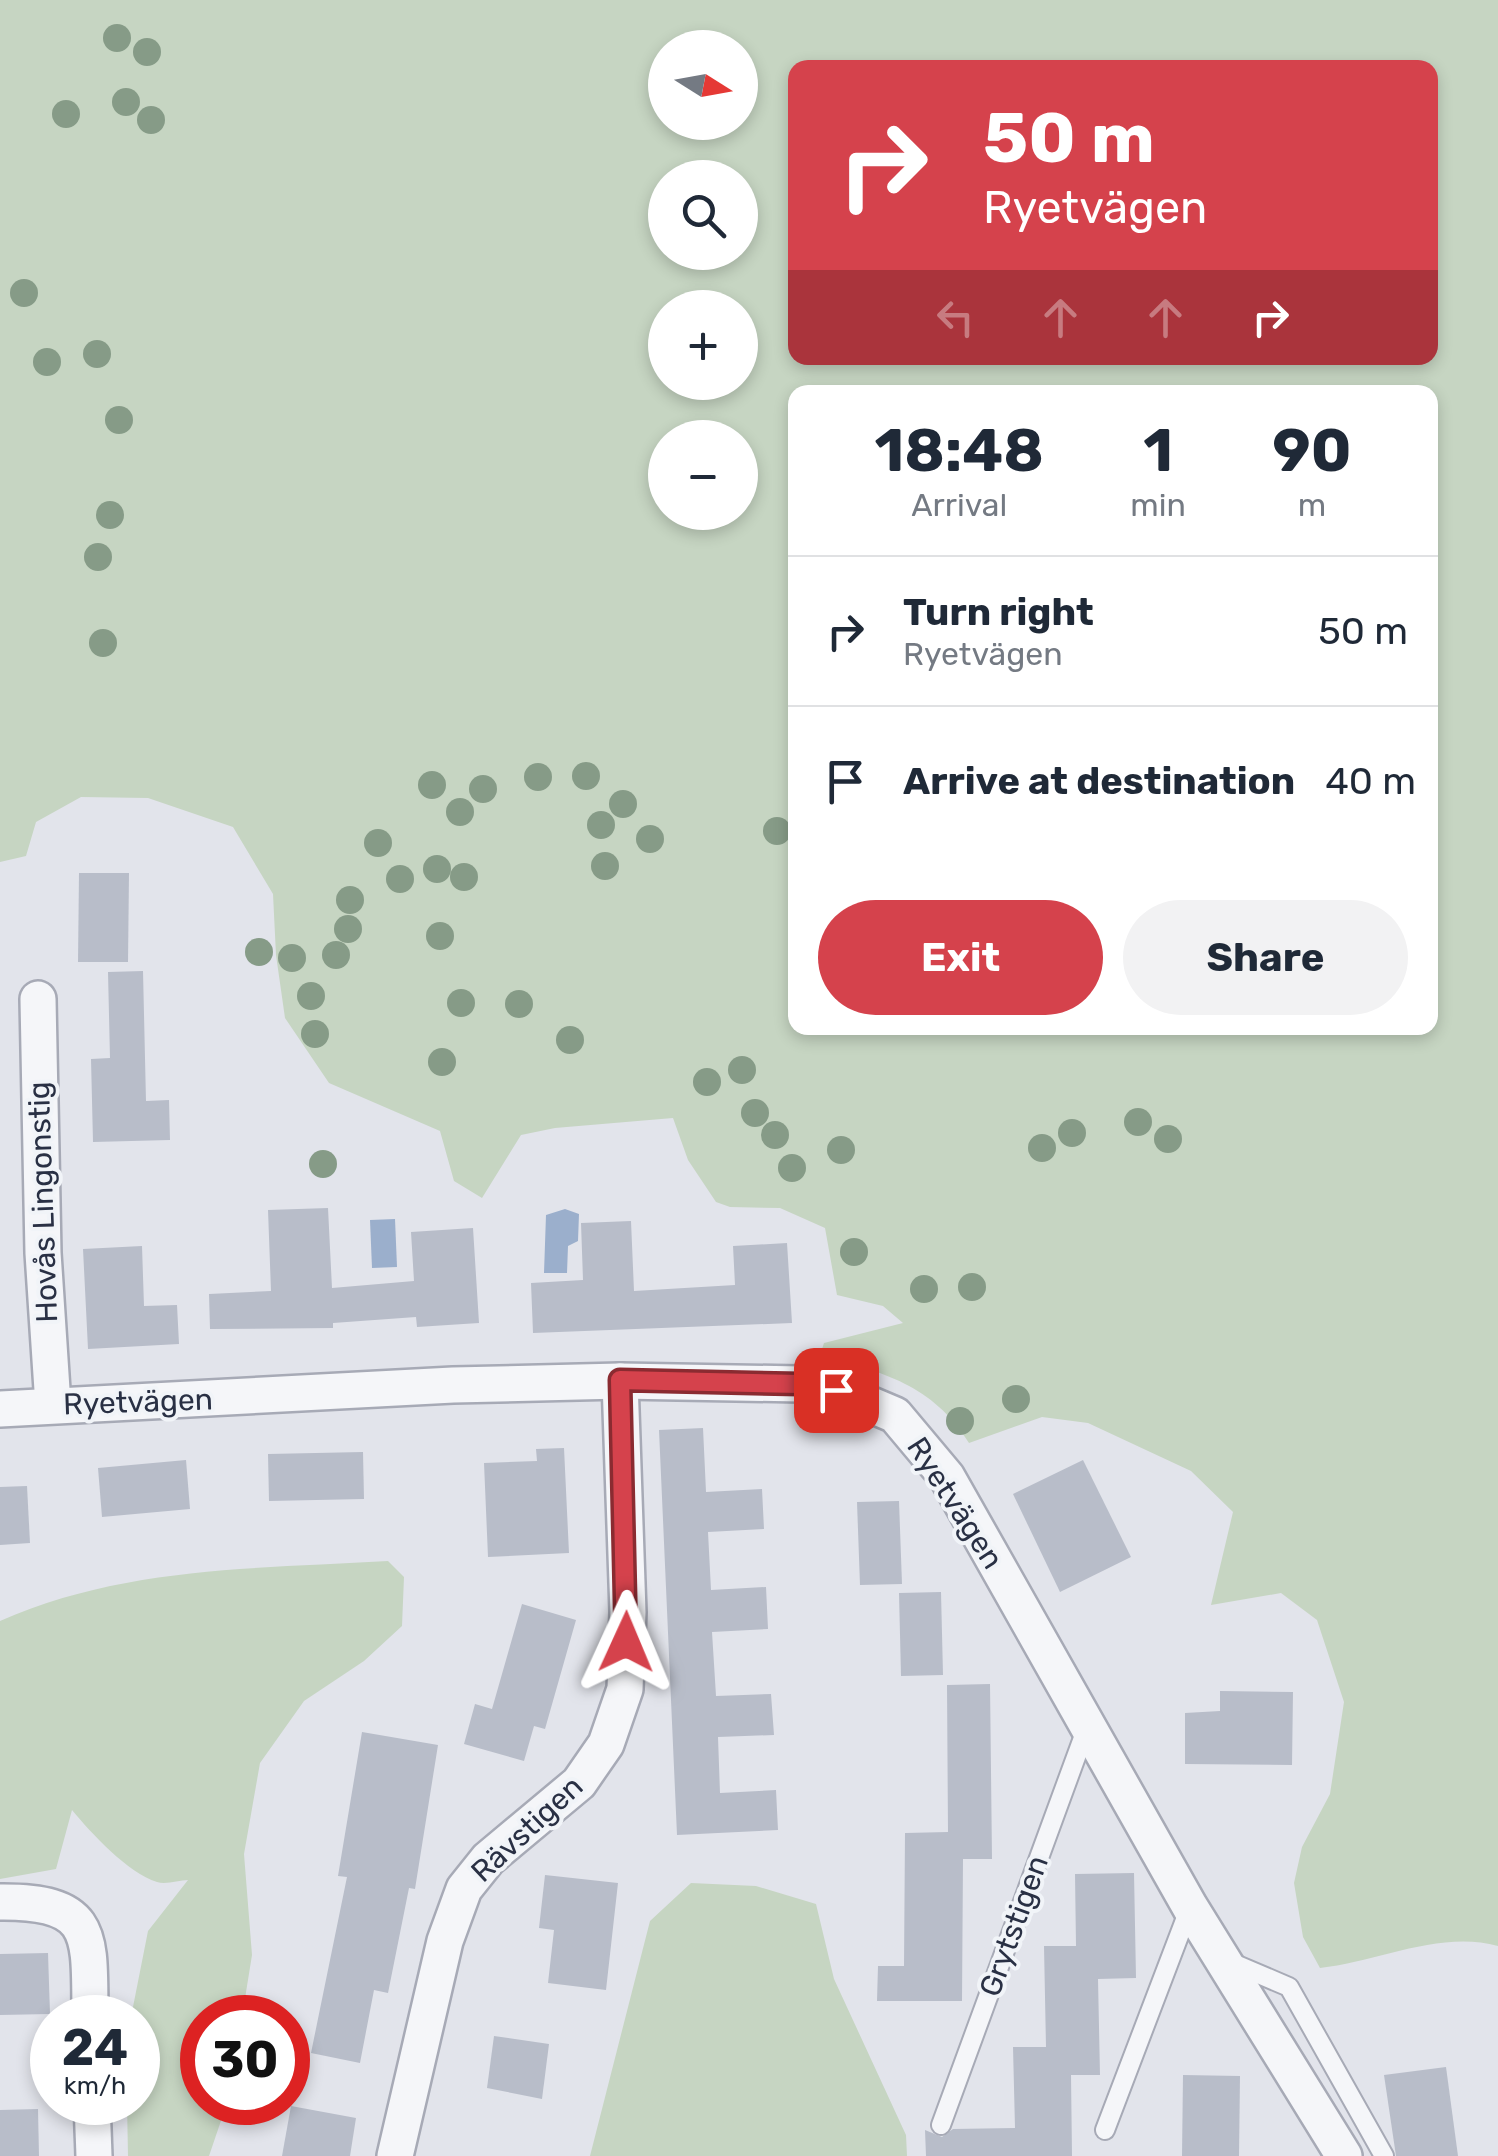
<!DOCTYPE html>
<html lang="en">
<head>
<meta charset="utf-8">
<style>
	:root { --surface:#fff; --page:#f2f2f3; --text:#1f2937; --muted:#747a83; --line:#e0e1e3; --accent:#d5424c }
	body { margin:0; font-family:Rubik,sans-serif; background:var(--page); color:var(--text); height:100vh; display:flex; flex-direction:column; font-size:38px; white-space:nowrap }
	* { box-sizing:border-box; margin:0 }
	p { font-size:32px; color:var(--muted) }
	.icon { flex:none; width:55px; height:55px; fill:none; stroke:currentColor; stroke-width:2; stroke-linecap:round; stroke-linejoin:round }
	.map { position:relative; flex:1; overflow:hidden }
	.details { position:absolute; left:788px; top:385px; width:650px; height:650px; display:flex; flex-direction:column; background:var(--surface); border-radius:20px; box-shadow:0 5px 15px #0003 }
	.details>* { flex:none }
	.top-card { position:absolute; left:788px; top:60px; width:650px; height:305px; border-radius:20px; box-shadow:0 5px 15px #0003; background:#d5424c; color:#fff; overflow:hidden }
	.needle { width:65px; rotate:101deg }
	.controls { position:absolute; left:648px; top:30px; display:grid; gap:20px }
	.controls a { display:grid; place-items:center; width:110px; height:110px; border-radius:50%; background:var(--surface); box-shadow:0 5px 15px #0003; font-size:50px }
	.speed { position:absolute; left:30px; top:1995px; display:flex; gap:20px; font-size:50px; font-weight:700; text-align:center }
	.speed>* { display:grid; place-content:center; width:130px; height:130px; border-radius:50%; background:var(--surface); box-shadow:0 5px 15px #0003; line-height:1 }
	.speed small { font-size:25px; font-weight:400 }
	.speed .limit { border:15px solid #d22; background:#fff; color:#111 }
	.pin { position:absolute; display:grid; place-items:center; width:85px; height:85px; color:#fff; margin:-42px; border-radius:20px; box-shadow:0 5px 15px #0006 }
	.me { position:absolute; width:110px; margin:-55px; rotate:1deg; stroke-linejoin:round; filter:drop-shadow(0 0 8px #0008) }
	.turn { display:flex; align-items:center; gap:35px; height:210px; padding:0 30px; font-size:45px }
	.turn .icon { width:130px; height:130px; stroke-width:2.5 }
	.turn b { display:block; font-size:70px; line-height:85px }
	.lanes { display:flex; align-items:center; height:95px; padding:0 30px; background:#0003; justify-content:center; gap:50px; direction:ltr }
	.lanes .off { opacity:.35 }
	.eta { display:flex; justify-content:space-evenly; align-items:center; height:170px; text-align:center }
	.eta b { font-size:60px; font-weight:700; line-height:70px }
	.button { display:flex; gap:20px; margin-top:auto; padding:20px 30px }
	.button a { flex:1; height:115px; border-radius:60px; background:var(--accent); color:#fff; font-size:40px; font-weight:700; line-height:115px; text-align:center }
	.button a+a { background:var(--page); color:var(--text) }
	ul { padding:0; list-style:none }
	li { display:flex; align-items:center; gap:30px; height:150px; padding:0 30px; border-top:2px solid var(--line) }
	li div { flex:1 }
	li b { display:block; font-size:38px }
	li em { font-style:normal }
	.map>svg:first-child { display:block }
	.green { fill:#c6d5c2; fill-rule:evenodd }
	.water { fill:#9bafcc }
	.building { fill:#b8bdc9 }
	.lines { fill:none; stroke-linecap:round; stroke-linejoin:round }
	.service-casing { stroke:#a7aab6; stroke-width:22 }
	.minor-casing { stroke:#a7aab6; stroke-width:40 }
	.service { stroke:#f5f6f9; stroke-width:18 }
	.minor { stroke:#f5f6f9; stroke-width:35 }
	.tree { fill:#869b87 }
	.route-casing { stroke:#8a2b31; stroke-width:25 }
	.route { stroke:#d5424c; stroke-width:18 }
	.labels { text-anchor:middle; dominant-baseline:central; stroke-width:8; stroke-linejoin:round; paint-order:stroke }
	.street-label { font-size:30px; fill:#293044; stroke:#f1f4f8 }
</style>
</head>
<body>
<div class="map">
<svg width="1498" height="2156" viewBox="0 0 1498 2156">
	<rect width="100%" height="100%" fill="#e2e4eb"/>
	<!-- green -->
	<g class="green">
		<path d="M0,0H1498V1946C1440,1930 1377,1962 1320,1968L1303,1937L1294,1883L1302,1847L1330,1794L1344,1702L1317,1620L1281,1593L1211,1605L1233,1512L1191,1471L1088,1423L1042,1417L969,1443C932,1384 884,1373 820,1355L824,1343L903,1323L883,1306L837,1295L825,1228L780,1208L730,1207L716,1202L688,1160L673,1118L555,1128L521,1135L482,1198L454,1181L440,1131L329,1083L285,1018L276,955L273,894L233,827L148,798L81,797L36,822L26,856L0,862ZM665,48H740V122H665ZM795,68H1430V358H795ZM665,178H740V252H665ZM665,308H740V382H665ZM795,392H1430V1028H795ZM665,438H740V512H665Z"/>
		<path d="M388,1561L404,1577L402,1626L364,1661L304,1701L260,1763L244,1854L252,1955L242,2017L202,2018V2102L227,2103L209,2156H128L127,2103L138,2102V2018L131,2017L148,1931L188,1880C179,1880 166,1885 157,1882C128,1873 91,1833 72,1810L56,1869L0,1879V1621C124,1566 255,1569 388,1561Z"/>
		<polygon points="691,1883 756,1886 816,1904 834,1979 906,2135 907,2156 590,2156 650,1921"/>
	</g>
	<!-- water -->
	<g class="water">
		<polygon points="565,1209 579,1214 578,1241 568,1246 567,1273 544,1273 546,1215"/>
		<polygon points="395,1219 397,1267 372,1268 370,1220"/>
	</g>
	<!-- building -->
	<g class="building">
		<polygon points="79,873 129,873 128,962 78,962"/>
		<polygon points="143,971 146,1101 169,1100 170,1140 93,1142 91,1059 110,1058 108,972"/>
		<polygon points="328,1208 332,1288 414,1281 411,1232 473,1228 479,1323 417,1327 416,1317 333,1323 333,1328 210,1329 209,1294 271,1291 268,1210"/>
		<polygon points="631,1221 634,1291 735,1285 733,1246 787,1243 792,1323 533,1333 531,1283 583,1280 581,1223"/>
		<polygon points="142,1246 144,1306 177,1305 179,1344 88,1349 83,1249"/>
		<polygon points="703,1428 706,1492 762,1489 764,1529 708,1532 711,1590 766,1587 768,1629 712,1632 716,1696 771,1694 774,1735 718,1737 720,1793 776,1790 778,1830 677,1835 659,1430"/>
		<polygon points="564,1448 569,1553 488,1557 484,1463 537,1461 536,1449"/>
		<polygon points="363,1452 364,1499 269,1501 268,1454"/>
		<polygon points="186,1460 190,1509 102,1517 98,1468"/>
		<polygon points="1083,1460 1131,1557 1060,1592 1013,1494"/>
		<polygon points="27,1486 30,1543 0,1545 0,1487"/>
		<polygon points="899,1501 902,1584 860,1585 857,1502"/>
		<polygon points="941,1592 943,1675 901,1676 899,1593"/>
		<polygon points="522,1604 576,1620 545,1729 534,1726 524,1761 464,1744 475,1704 492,1709"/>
		<polygon points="990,1684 992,1859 963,1859 962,2001 877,2001 878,1966 904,1966 905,1833 948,1832 947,1685"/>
		<polygon points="1220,1691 1293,1692 1292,1765 1185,1764 1185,1713 1220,1711"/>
		<polygon points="362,1732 438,1745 415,1889 409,1888 388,1993 374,1990 360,2063 311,2053 347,1877 338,1876"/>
		<polygon points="1134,1873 1136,1978 1098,1979 1100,2075 1071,2075 1072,2156 926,2156 925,2130 942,2137 953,2129 1015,2128 1013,2047 1046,2047 1044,1946 1076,1946 1075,1874"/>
		<polygon points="545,1875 618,1883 606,1990 548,1983 554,1930 539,1928"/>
		<polygon points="48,1953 50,2014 0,2015 0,1954"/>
		<polygon points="494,2036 549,2044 542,2099 487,2088"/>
		<polygon points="1446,2067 1458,2156 1396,2156 1384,2075"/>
		<polygon points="1183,2075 1240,2076 1239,2156 1182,2156"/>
		<polygon points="291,2106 356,2118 350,2156 282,2156"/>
		<polygon points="38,2109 39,2156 0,2156 0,2110"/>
	</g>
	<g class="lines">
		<!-- service casing -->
		<g class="service-casing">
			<g id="service">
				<polyline points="1228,1961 1289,1987 1384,2156"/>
				<polyline points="941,2125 1087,1727"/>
				<polyline points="1105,2130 1190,1907"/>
			</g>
		</g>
		<!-- minor casing -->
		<g class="minor-casing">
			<g id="minor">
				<polyline points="38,999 43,1253 53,1405"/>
				<polyline points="0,1409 453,1385 620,1381 800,1384 836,1390 895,1415 947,1477 1190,1907 1344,2156"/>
				<path d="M0,1902C97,1901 89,1936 90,2018"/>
				<polyline points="92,2102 94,2156"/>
				<polyline points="395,2156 445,1941 464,1889 488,1859 579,1783 606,1744 625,1689 628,1612 620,1381"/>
			</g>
		</g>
		<!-- service -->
		<use href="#service" class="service"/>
		<!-- minor -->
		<use href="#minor" class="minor"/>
	</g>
	<!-- trees -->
	<g class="tree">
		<circle cx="117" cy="38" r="14"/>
		<circle cx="147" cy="52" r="14"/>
		<circle cx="126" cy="102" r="14"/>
		<circle cx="66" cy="114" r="14"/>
		<circle cx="151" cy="120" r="14"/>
		<circle cx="24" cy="293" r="14"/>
		<circle cx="97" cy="354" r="14"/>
		<circle cx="47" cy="362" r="14"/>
		<circle cx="119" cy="420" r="14"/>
		<circle cx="110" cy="515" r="14"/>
		<circle cx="98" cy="557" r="14"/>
		<circle cx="103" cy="643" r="14"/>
		<circle cx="586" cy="776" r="14"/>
		<circle cx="538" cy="777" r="14"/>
		<circle cx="432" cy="785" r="14"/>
		<circle cx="483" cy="789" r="14"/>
		<circle cx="623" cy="804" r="14"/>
		<circle cx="460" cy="812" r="14"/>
		<circle cx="601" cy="825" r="14"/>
		<circle cx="777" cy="831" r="14"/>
		<circle cx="650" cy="839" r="14"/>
		<circle cx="378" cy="843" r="14"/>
		<circle cx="605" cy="866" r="14"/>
		<circle cx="437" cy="869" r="14"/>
		<circle cx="464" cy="877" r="14"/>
		<circle cx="400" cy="879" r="14"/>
		<circle cx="350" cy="900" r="14"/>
		<circle cx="348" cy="929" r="14"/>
		<circle cx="440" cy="936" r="14"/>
		<circle cx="259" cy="952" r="14"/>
		<circle cx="336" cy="955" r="14"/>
		<circle cx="292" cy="958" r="14"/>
		<circle cx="311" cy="996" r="14"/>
		<circle cx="461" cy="1003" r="14"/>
		<circle cx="519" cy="1004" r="14"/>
		<circle cx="315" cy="1034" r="14"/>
		<circle cx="570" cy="1040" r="14"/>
		<circle cx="442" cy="1062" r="14"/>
		<circle cx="742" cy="1070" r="14"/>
		<circle cx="707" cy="1082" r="14"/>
		<circle cx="755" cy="1113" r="14"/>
		<circle cx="1138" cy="1122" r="14"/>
		<circle cx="1072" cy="1133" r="14"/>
		<circle cx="775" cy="1135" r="14"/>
		<circle cx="1168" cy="1139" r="14"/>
		<circle cx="1042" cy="1148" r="14"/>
		<circle cx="841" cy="1150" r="14"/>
		<circle cx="323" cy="1164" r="14"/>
		<circle cx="792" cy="1168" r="14"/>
		<circle cx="854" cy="1252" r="14"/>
		<circle cx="972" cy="1287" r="14"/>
		<circle cx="924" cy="1289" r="14"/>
		<circle cx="1016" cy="1399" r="14"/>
		<circle cx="960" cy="1421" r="14"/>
	</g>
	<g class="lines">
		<!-- route casing -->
		<g class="route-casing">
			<polyline id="route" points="626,1642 620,1380 800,1384 836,1390"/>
		</g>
		<!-- route -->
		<use href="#route" class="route"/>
	</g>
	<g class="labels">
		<!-- street labels -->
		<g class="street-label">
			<text transform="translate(43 1202) rotate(-92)">Hovås Lingonstig</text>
			<text transform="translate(138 1402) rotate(-2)">Ryetvägen</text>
			<text transform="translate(955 1503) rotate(57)">Ryetvägen</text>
			<text transform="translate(527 1829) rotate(-43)">Rävstigen</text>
			<text transform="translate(1014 1926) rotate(-70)">Grytstigen</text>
		</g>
	</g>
</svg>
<div class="controls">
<a><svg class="needle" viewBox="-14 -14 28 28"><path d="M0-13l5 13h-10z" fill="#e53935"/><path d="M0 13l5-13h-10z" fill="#747a83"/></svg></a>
<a><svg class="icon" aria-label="search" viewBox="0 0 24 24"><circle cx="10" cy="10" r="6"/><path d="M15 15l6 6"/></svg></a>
<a>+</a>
<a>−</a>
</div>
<div class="speed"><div>24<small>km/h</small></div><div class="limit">30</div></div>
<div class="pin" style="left:836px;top:1390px;background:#d93025"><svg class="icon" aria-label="arrive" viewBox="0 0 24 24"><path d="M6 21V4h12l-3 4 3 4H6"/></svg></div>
<svg class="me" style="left:626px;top:1642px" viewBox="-20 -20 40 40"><path d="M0-17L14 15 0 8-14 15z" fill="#d5424c" stroke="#fff" stroke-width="4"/></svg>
<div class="top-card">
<div class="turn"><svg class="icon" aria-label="right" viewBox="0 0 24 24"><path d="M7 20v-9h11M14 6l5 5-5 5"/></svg><div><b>50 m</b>Ryetvägen</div></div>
<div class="lanes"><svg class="icon off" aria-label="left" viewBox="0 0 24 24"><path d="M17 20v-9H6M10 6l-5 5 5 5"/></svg><svg class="icon off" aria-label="ahead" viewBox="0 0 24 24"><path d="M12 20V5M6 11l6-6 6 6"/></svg><svg class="icon off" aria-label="ahead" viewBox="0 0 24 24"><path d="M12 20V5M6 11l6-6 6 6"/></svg><svg class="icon" aria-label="right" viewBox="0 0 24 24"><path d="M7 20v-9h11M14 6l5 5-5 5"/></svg></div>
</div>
<section class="details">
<div class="eta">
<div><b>18:48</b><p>Arrival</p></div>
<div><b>1</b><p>min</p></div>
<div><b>90</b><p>m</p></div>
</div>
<ul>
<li><svg class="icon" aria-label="right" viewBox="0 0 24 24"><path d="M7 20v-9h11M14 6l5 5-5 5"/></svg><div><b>Turn right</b><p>Ryetvägen</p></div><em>50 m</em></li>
<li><svg class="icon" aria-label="arrive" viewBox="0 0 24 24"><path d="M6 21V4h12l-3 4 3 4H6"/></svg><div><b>Arrive at destination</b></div><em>40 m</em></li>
</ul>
<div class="button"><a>Exit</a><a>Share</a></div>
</section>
</div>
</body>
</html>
